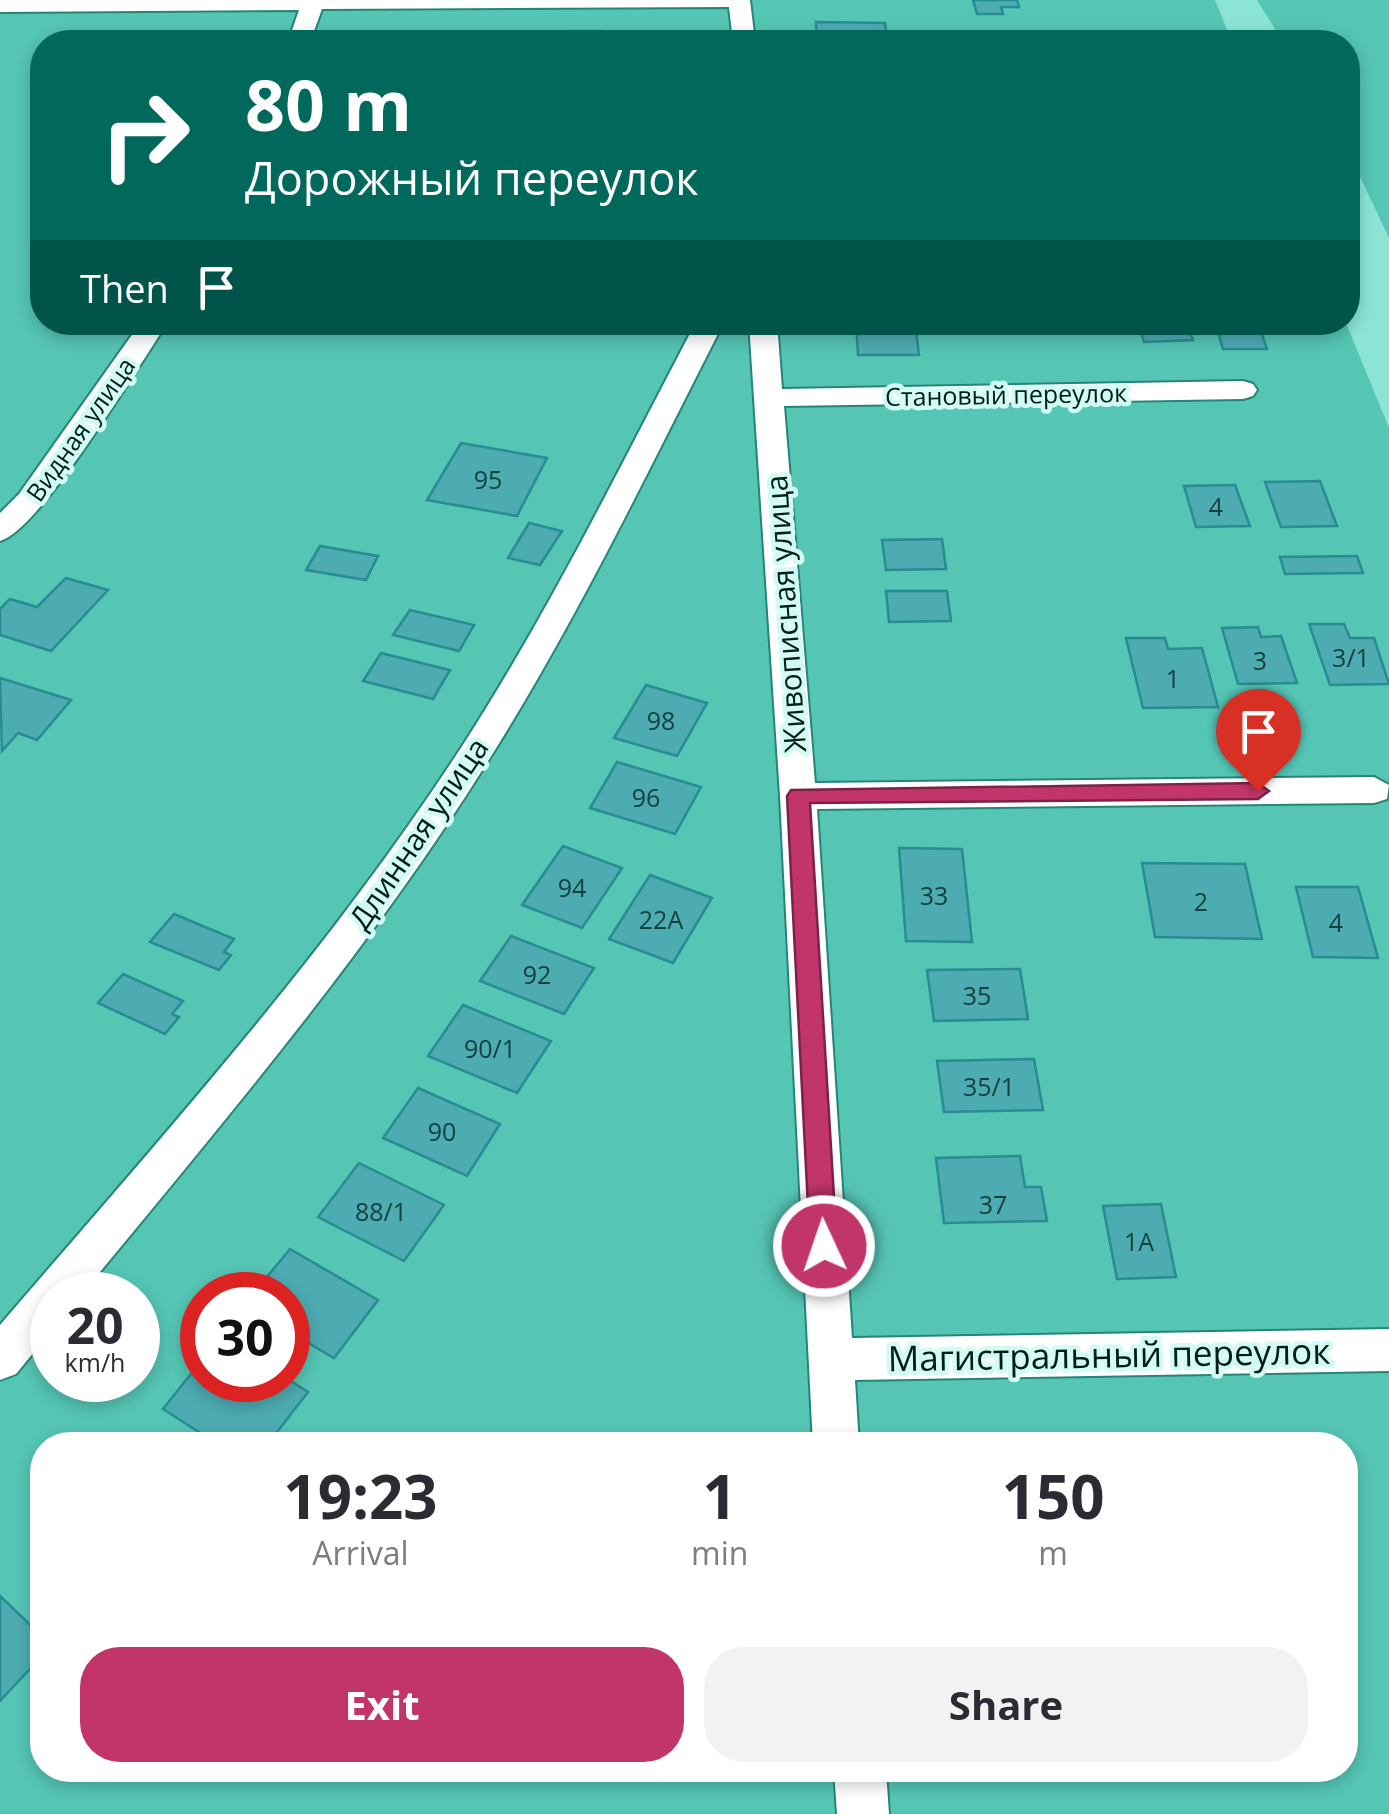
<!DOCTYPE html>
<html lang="en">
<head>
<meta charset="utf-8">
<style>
	:root { --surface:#fff; --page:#f2f2f3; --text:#2b2b33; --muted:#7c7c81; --accent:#c1356b }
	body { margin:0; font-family:"Open Sans",sans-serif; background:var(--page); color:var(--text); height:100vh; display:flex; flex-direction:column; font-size:38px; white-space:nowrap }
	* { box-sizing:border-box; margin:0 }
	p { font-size:32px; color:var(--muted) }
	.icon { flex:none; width:55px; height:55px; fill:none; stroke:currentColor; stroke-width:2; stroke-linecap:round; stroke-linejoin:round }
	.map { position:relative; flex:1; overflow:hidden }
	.details { position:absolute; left:30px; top:1432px; width:1328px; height:350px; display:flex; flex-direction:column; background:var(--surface); border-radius:40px; box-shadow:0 5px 15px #0003 }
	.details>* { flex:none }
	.banner { position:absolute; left:30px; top:30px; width:1330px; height:305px; border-radius:40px; box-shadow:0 5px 15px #0003; background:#00695c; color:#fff; overflow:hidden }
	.speed { position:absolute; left:30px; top:1272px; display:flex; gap:20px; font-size:50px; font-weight:700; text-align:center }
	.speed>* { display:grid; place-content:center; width:130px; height:130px; border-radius:50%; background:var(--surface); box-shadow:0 5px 15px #0003; line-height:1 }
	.speed small { font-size:25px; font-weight:400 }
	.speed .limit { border:15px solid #d22; background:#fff; color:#111 }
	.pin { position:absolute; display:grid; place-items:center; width:85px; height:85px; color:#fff; margin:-102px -42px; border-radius:50% 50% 50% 0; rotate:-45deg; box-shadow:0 0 10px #0007 }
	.pin .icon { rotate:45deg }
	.me { position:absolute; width:110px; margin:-55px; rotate:357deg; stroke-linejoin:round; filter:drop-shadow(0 0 8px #0008) }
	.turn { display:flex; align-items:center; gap:35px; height:210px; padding:0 50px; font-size:45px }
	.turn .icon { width:130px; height:130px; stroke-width:2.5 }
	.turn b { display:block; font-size:70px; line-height:85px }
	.then { display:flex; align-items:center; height:95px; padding:0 50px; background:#0003; gap:20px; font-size:38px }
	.eta { display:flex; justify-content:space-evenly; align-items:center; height:170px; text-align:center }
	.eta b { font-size:60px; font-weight:700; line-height:70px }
	.action { display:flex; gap:20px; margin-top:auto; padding:20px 50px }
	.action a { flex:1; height:115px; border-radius:40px; background:var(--accent); color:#fff; font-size:40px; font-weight:700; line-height:115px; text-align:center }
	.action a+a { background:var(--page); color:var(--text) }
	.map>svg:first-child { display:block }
	.green { fill:#55c5b4; fill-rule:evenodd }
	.building { fill:#4dabb2; stroke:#288c93; stroke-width:2.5 }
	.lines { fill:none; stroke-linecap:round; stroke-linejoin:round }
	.street-casing { stroke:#258577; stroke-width:4 }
	.street { fill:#fff; fill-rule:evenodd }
	.route { fill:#c1356b; stroke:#7d2246; stroke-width:2.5 }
	.labels { text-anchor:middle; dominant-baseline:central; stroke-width:9; stroke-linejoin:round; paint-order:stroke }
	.far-street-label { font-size:25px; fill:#011d19; stroke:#d2fcf3 }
	.number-label { font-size:25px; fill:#14403f }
	.street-label { font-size:30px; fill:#011d19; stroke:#d2fcf3 }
	.near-street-label { font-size:35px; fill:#011d19; stroke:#d2fcf3 }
</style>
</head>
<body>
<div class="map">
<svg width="1389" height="1814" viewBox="0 0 1389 1814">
	<rect width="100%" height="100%" fill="#8be4d4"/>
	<!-- green -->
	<g class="green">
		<path d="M0,0H1215L1232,42H42V322L1346,323L1389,428V1814H0ZM52,1295H138V1380H52ZM202,1295H288V1380H202ZM42,1445H1345V1770H42Z"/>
		<polygon points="1257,0 1389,0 1389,238 1348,151 1348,42 1283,42"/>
	</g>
	<!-- building -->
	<g class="building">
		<polygon points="973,0 1017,0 1019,7 1001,7 1003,14 977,14"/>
		<polygon points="816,22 885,23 887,41 817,40"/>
		<polygon points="568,31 603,31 603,42 567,42"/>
		<polygon points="501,33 540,33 539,42 500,42"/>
		<rect x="637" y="34" width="50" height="8"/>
		<polygon points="856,322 915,322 919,355 858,355"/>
		<polygon points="1138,322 1187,322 1193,340 1144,342"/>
		<polygon points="1215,322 1258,322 1267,349 1223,349"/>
		<polygon points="461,443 547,458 517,516 427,500"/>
		<polygon points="1320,481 1337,526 1281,527 1265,482"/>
		<polygon points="1235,485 1250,526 1196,527 1184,486"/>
		<polygon points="529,523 562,531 540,565 508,558"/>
		<polygon points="942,539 946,569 886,570 882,540"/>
		<polygon points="320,546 378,556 366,580 306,570"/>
		<polygon points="1357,556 1363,573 1285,574 1280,557"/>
		<polygon points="66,578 108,590 51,651 0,635 0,609 10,599 37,607"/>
		<polygon points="886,591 947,591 951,621 889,622"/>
		<polygon points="410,610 474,625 459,651 393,635"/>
		<polygon points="1309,624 1344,624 1350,638 1374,638 1389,684 1330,685"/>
		<polygon points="1258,627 1261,637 1281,636 1297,683 1238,684 1222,628"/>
		<polygon points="1126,638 1165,638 1168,649 1202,648 1218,707 1143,708"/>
		<polygon points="381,653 450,670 433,699 363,681"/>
		<polygon points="0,678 71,700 37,740 18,733 2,751"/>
		<polygon points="646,685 707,703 677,756 614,738"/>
		<polygon points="617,762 701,787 675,834 590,808"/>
		<polygon points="563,846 622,868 582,928 522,905"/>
		<polygon points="899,848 962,849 972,942 906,941"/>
		<polygon points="1142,863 1245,864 1262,939 1155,937"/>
		<polygon points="650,875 712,898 673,963 609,939"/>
		<polygon points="1296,887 1358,887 1378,958 1313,957"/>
		<polygon points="174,914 234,939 224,952 231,955 219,970 150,942"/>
		<polygon points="511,936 594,968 564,1014 480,981"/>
		<polygon points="1020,969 1028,1019 934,1021 927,970"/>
		<polygon points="123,974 183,1001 172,1014 179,1017 165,1034 98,1003"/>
		<polygon points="463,1005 551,1041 517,1093 428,1056"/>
		<polygon points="1034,1059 1043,1110 944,1112 937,1061"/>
		<polygon points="418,1088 500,1124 467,1176 383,1138"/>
		<polygon points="1020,1156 1025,1187 1041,1187 1047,1221 944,1223 936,1158"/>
		<polygon points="359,1163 444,1205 404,1261 318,1217"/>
		<polygon points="1161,1204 1176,1277 1117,1279 1103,1206"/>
		<polygon points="290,1249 378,1300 334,1358 288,1331 288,1295 252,1295"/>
		<polygon points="202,1360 202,1380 288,1379 308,1392 267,1445 219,1445 163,1409"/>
		<polygon points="0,1596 42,1636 42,1656 0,1701"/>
	</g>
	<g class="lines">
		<!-- street casing -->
		<g class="street-casing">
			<g id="street">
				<polygon points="0,0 750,0 755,42 733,42 729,7 322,9 310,42 288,42 299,10 0,12"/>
				<path d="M141,322H168C140,364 39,531 0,541V513L19,494Z"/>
				<path d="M696,322H724C649,469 578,618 490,758C370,950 225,1120 81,1295H52V1330L16,1374L0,1380V1325C162,1136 331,950 466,740C552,606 622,463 696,322Z"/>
				<polygon points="749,322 777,322 782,389 1243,381 1253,384 1257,390 1253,396 1243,399 784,406 815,783 1374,777 1389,785 1387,799 1374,803 817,809 852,1338 1389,1329 1389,1371 855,1380 859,1445 813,1445 780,796"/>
				<polygon points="834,1770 886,1770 889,1814 837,1814"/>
			</g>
		</g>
		<!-- street -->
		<use href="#street" class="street"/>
	</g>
	<!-- route -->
	<polygon class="route" points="1258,783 1269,791 1258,799 810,803 837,1246 833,1255 824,1258 814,1255 810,1246 787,796 791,790"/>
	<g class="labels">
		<!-- far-street labels -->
		<g class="far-street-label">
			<text transform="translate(1006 394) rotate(-1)">Становый переулок</text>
			<text transform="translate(80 429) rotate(-55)">Видная улица</text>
		</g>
		<!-- number labels -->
		<g class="number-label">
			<text x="488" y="479">95</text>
			<text x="1216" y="506">4</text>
			<text x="1351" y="657">3/1</text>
			<text x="1260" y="660">3</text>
			<text x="1173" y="678">1</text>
			<text x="661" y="720">98</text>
			<text x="646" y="797">96</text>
			<text x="572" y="887">94</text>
			<text x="934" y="895">33</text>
			<text x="1201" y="901">2</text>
			<text x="661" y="919">22А</text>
			<text x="1336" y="922">4</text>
			<text x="537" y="974">92</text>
			<text x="977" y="995">35</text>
			<text x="490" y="1048">90/1</text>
			<text x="989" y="1086">35/1</text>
			<text x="442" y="1131">90</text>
			<text x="993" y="1204">37</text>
			<text x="381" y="1211">88/1</text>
			<text x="1139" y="1241">1А</text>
		</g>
		<!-- street labels -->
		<g class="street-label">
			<text transform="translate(785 614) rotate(-94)">Живописная улица</text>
			<text transform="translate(418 833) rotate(-56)">Длинная улица</text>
		</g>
		<!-- near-street labels -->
		<g class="near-street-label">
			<text transform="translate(1109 1354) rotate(-1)">Магистральный переулок</text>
		</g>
	</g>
</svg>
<div class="speed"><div>20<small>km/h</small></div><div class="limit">30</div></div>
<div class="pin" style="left:1258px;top:791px;background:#d93025"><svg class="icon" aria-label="arrive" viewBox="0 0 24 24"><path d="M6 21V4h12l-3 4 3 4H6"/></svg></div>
<svg class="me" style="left:824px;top:1246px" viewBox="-20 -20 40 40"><circle r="17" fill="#c1356b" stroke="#fff" stroke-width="3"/><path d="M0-11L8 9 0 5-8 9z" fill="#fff"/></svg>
<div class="banner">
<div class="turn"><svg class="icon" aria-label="right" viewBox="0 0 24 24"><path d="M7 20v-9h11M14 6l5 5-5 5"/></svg><div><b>80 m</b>Дорожный переулок</div></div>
<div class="then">Then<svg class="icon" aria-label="arrive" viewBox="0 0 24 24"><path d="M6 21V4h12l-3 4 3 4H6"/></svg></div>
</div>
<section class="details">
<div class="eta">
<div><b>19:23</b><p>Arrival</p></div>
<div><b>1</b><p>min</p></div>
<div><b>150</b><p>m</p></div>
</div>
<div class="action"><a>Exit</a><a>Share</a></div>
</section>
</div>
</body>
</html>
